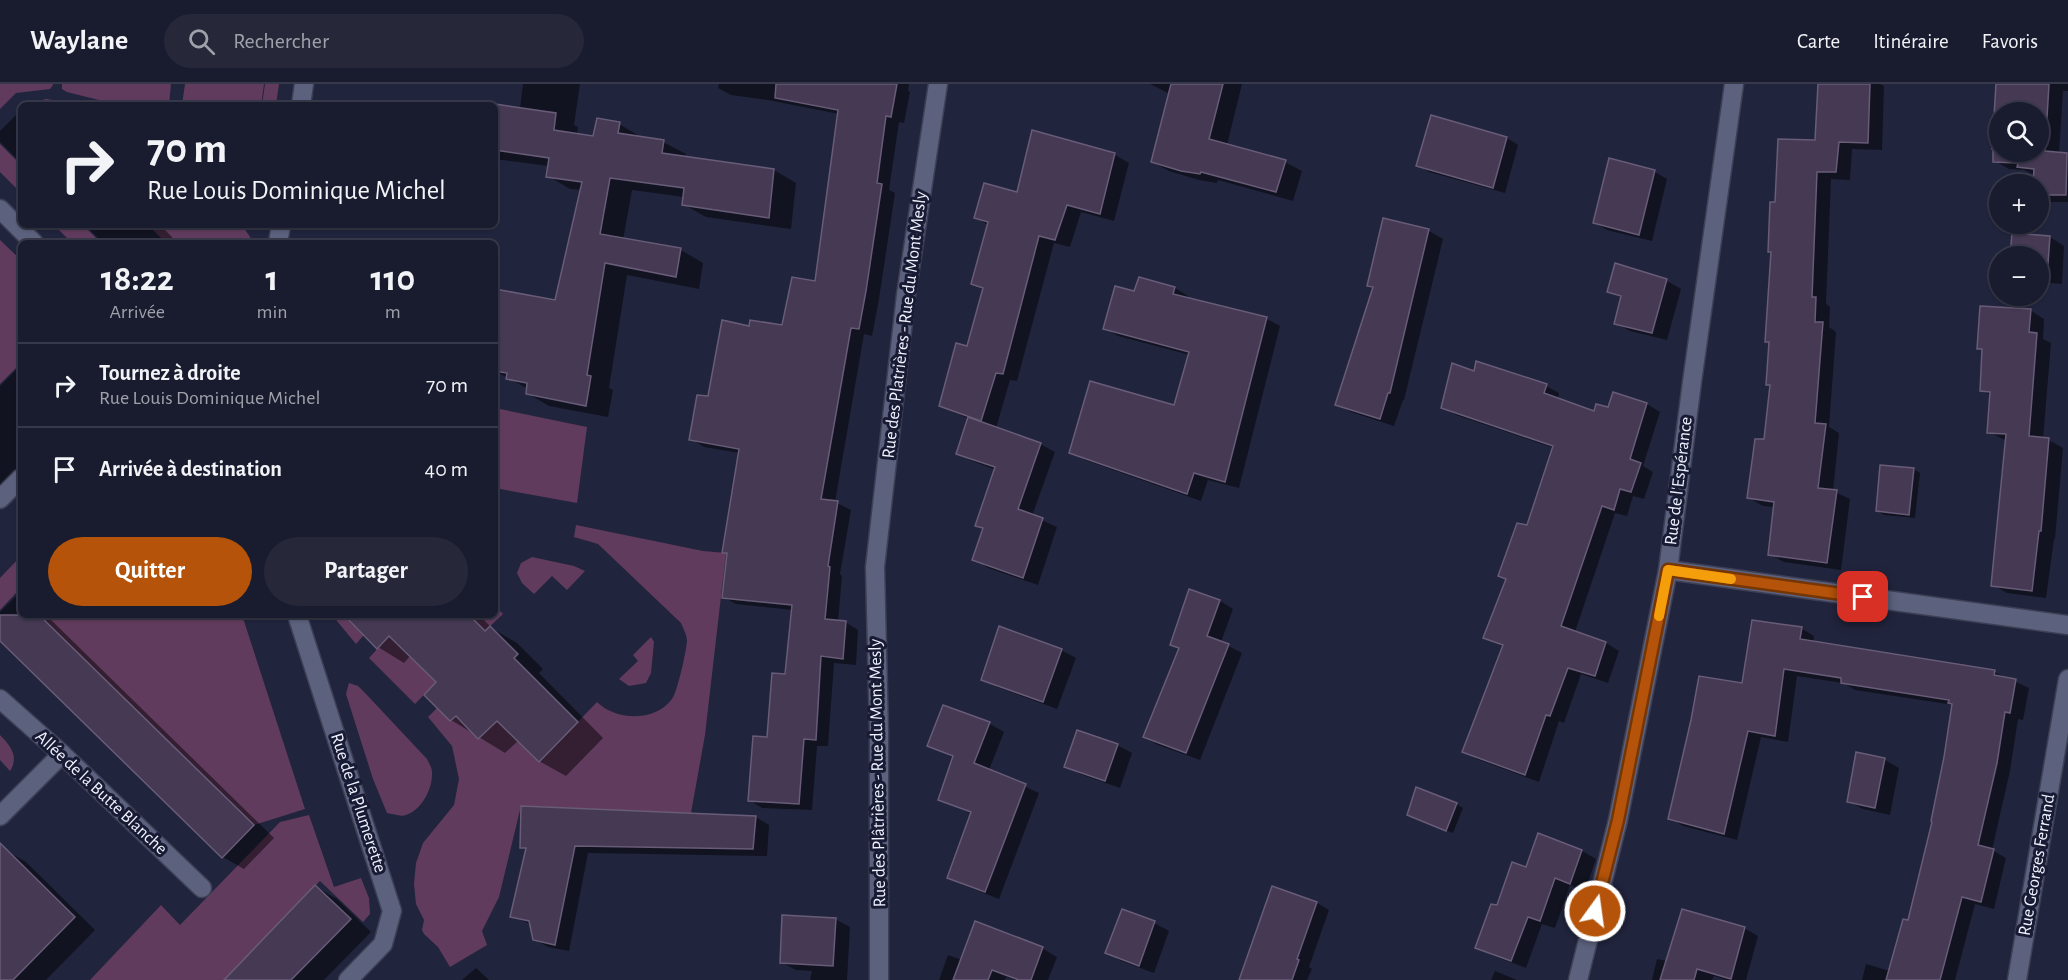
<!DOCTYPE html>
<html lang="fr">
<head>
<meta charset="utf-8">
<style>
	:root { --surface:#191b2e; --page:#26283a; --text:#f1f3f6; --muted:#9fa1aa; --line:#37394a; --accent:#b45309 }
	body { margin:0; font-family:"Alegreya Sans",sans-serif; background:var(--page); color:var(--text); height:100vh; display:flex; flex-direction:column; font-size:22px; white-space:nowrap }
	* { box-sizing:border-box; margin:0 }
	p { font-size:20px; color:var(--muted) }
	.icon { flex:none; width:33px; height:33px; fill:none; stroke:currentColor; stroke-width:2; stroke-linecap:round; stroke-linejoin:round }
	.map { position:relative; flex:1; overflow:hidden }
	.side { position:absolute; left:18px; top:156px; width:480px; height:378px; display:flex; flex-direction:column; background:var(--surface); border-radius:9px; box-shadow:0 2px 4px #0004,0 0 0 2px var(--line) }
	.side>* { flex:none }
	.hud { position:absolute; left:18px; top:18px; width:480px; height:126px; border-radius:9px; box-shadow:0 2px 4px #0004,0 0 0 2px var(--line); background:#191b2e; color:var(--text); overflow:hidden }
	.buttons { position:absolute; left:1989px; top:18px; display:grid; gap:12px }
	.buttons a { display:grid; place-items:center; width:60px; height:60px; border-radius:50%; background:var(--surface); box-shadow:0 2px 4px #0004,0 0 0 2px var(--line); font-size:30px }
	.pin { position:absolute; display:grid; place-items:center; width:51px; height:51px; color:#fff; margin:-26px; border-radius:12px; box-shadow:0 3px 9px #0006 }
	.me { position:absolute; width:66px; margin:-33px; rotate:14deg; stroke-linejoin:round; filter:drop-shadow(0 0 4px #0008) }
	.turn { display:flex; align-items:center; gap:21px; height:126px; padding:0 30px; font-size:27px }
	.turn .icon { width:78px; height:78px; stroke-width:2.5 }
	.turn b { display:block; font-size:42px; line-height:51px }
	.eta { display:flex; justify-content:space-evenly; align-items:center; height:102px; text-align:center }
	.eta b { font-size:36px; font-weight:700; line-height:42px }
	.action { display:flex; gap:12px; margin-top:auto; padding:12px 30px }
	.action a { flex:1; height:69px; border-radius:36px; background:var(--accent); color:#fff; font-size:24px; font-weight:700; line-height:69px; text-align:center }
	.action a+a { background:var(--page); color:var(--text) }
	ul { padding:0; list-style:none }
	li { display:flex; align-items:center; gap:18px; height:84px; padding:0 30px; border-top:2px solid var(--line) }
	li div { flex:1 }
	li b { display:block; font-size:22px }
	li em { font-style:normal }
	header { display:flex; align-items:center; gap:36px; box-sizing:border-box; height:84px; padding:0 30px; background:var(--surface); border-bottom:2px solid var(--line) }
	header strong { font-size:28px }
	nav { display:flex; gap:33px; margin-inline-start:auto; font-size:21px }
	.search { width:420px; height:54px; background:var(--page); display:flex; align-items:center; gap:15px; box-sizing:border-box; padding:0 21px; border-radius:33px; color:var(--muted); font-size:22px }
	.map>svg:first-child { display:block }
	.green { fill:#613b5d }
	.shadow { fill:#0007; fill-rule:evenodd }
	.building { fill:#453954; stroke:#685c78; stroke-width:1.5; fill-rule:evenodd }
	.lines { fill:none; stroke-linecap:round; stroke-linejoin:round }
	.street-casing { stroke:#3d3f54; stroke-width:21 }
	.street { stroke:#5c617e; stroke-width:18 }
	.route-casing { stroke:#753606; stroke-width:15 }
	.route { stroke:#b45309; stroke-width:10 }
	.slow { stroke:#f59e0b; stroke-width:10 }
	.labels { text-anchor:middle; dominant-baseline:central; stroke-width:6; stroke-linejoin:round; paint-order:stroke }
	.street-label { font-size:18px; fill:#eef1fe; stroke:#181b33 }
</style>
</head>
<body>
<header>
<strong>Waylane</strong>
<div class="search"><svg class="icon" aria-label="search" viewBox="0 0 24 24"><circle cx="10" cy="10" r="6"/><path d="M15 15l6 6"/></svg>Rechercher</div>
<nav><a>Carte</a><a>Itinéraire</a><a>Favoris</a></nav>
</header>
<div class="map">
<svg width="2068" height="896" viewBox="0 0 2068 896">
	<rect width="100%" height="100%" fill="#21243d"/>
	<!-- green -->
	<g class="green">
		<polygon points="0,0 53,0 53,1 50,5 16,9 0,25"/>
		<polygon points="62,0 171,0 169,21 119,21 67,8 62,5"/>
		<polygon points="185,0 264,0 261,21 182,21"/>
		<polygon points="265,0 279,0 276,21 262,21"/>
		<polygon points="46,15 47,15 75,21 24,21"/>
		<polygon points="0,60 21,81 21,109 0,88"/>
		<polygon points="54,141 83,141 99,157 97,159 72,159"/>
		<polygon points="148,141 242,141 254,159 166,159"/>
		<polygon points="0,156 21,176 21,279 0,300"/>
		<polygon points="495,324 587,343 577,419 495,404"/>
		<path d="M576,441L703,467L726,469L705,651L691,729L521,722L499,813L482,847L487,861L450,883L438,863L424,850L422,846L424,836L416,820L414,800L416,779L423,759L454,721L459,695L452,662L428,633L437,624L450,637L456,632L478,655L497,637L539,678L597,618C616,637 655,638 672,615C678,606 686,568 687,557C687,551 683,544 681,539L598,460L574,453Z"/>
		<polygon points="21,472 21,513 16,509 0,526 0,494"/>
		<polygon points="532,473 574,482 585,487 567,506 552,492 534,510 522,499 517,489 521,479"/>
		<polygon points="495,522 503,530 485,547 469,531 495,531"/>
		<polygon points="39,531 242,531 305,725 254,741"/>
		<polygon points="332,531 351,531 350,538 364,551 356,560"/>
		<polygon points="389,552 436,598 415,620 369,574"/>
		<polygon points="651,553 654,558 651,589 646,599 629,602 619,595 638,577 633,571"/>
		<path d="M349,599L358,602L366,610L427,675C429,679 432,684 432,688C433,704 422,726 406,731C401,733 393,730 387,729L373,695L346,610Z"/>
		<path d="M0,651C11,662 19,673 10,687L0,676Z"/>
		<polygon points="309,731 334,803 361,794 369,814 370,830 363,838 320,797 224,896 90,896 161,821 180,841 280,738"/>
	</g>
	<!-- shadow -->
	<g class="shadow">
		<polygon points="523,0 580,0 574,41 578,43 577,51 594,54 619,40 641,53 663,58 686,70 685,74 774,86 796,99 791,145 706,133 683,120 684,113 632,106 623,156 681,166 703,179 699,205 627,191 609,304 613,306 608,333 549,322 527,309 528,305 495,287 495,273 556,218 582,106 570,105 548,92 549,82 495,75 495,22 520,25"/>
		<polygon points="719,0 909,0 908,7 910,8 904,39 899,38 889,106 895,109 879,215 872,252 864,250 835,418 851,426 840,490 842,492 838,538 845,538 858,546 856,581 834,579 828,662 817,662 812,726 762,724 749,716 787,592 793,526 736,520 723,513 729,471 723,468 740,369 704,363 691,355 709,314 751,244 783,243 816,199 839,30 768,16 731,11 718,4"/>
		<polygon points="1150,0 1242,0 1227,61 1285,78 1302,87 1293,117 1218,96 1217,99 1199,96 1169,87 1152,78 1170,10"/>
		<polygon points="1819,0 1880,0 1884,2 1882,66 1852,65 1850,96 1831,95 1826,220 1830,223 1829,243 1836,248 1829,343 1839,349 1833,407 1850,415 1841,486 1784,478 1769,470 1775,423 1763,422 1749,414 1766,357 1772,302 1767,300 1770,259 1767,257 1776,119 1816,58"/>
		<path d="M2003,0H2068V7H2063L2059,70L2068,71V118H2048L2038,112V100H2035V91L2024,86L2009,85L1995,77V65L1993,64L1997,2H2003ZM2000,28H2038V68H2000Z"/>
		<polygon points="460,17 490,21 460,21"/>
		<polygon points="21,26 21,79 0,58 0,47"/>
		<polygon points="1033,48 1115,71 1129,79 1114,137 1081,128 1070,163 1054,159 1017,297 1010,296 996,344 1040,360 1055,368 1032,432 1057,443 1038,501 988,484 974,475 984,445 977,441 996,386 972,377 958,369 969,335 941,322 968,264 984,206 973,200 988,141 976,134 1018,110"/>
		<polygon points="1507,54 1518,61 1505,109 1429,88 1418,81"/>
		<polygon points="1610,76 1655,88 1667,95 1652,157 1607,146 1595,139"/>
		<polygon points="1384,136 1429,147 1443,155 1404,316 1403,316 1394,342 1351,328 1337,320 1374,204 1369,201"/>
		<polygon points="85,141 160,141 178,159 103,159"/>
		<polygon points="2013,151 2050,153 2064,162 2062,200 2038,198 2038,172 2011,172"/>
		<polygon points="1616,181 1667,197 1681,205 1667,256 1630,247 1616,239 1622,214 1609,207"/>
		<polygon points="1175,204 1188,212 1188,215 1267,235 1280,242 1239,404 1208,396 1201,417 1085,376 1071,368 1175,322 1190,271 1118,252 1104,244 1135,208"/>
		<polygon points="2030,226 2044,235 2043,255 2051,259 2043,355 2049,356 2063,364 2055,455 2054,455 2046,514 2007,509 1993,501 2007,357 1989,348 1992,312 1981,306 1984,267 1979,264"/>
		<polygon points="21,281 21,382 0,404 0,302"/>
		<polygon points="1474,289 1546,302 1559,309 1558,316 1594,329 1609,325 1614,310 1647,320 1660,328 1643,382 1653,388 1644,415 1633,412 1627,432 1615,429 1575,548 1606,559 1619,567 1608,599 1581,590 1564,639 1559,637 1539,698 1477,675 1464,667 1504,563 1485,553 1528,443 1554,364 1456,331 1442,323"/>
		<polygon points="1914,385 1920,389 1915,434 1884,431 1877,427"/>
		<polygon points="1190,507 1220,517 1233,525 1221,558 1242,569 1200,676 1158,661 1144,653 1180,565 1172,560"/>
		<polygon points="17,511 21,513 21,531 46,531 274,754 244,785 223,773 0,555 0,528"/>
		<polygon points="353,531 479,531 493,545 517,559 543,585 539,589 603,654 566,692 539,677 519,656 505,669 451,636 426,611 439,598 411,571 404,579 378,563"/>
		<polygon points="1801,544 1814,552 1813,559 1994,588 2029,604 2023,636 2018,635 2010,687 1992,766 2006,774 1994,825 1975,820 1955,896 1862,896 1866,880 1890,887 1909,838 1934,737 1954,621 1855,606 1843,599 1797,592 1788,658 1761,653 1737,756 1683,742 1670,734 1744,601"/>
		<polygon points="1061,566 1076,574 1057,625 997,603 983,595"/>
		<polygon points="944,623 990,640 1004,648 989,686 1039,709 999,815 963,801 949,793 972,730 939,715 954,674 929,662"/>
		<polygon points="1117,661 1132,669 1120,704 1080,690 1066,682"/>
		<polygon points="1857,670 1885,676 1899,684 1890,731 1863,725 1848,717"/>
		<polygon points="1456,720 1463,724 1453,749 1416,734"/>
		<polygon points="756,733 769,741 767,772 588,769 569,867 548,863 534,855 532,841 512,832 527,766 522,763"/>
		<polygon points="5,766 26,778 95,846 46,896 0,896 0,771"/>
		<polygon points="1582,767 1596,775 1585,807 1570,801 1555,844 1542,840 1526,884 1491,871 1477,863 1498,823 1527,785"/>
		<polygon points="316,803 337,815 371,848 324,896 226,896"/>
		<polygon points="1317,819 1329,826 1309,883 1312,885 1307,896 1240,896"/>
		<polygon points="835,835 850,843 847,896 810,896 812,887 796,886 781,878"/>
		<polygon points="976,839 1043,865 1057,873 1048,896 1015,896 1006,893 1005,896 939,896 948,871 962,876"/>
		<polygon points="1154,839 1169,847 1154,889 1121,877 1107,868"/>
		<polygon points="1744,844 1758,852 1746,896 1727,896 1714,892 1712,896 1652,896 1657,875 1667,877"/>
		<polygon points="476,884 489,896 462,896"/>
		<polygon points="1495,887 1517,896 1491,896"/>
	</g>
	<!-- building -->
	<g class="building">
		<polygon points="776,0 897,0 891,33 886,32 877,99 882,100 866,207 859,245 851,244 821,415 838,417 828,482 830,483 825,535 846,537 843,575 821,572 816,656 804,655 799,720 748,717 753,652 767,653 772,589 785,590 792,521 722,514 727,469 722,469 739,365 689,356 697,311 708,312 722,236 749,242 750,236 782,241 792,193 815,197 838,26 775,14"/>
		<polygon points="1171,0 1223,0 1209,55 1286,76 1276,108 1201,88 1200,90 1181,87 1151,78"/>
		<polygon points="1818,0 1870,0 1868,59 1839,58 1836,88 1817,88 1812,213 1816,213 1815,238 1823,238 1815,339 1826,340 1818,404 1837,406 1827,479 1768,471 1774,418 1747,414 1755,355 1764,355 1770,301 1766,301 1769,258 1765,258 1771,168 1768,168 1770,118 1775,118 1778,55 1815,56"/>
		<path d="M1996,0H2049L2045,67L2067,69L2066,111H2038V100H2033L2034,85L2017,83L2018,79L1993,78V65H1992ZM2000,28H2038V68H2000Z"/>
		<polygon points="495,20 556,29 554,46 593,52 597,34 620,38 618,49 664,56 662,69 774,85 769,134 682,121 684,104 610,94 600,150 681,164 676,193 605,179 587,291 591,292 586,322 526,310 527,299 506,295 507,289 495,287 495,205 555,216 582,98 546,93 549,74 495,66"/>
		<polygon points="1431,31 1507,53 1493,104 1416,82"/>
		<polygon points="1032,46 1115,69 1100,130 1067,121 1055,156 1039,152 1003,290 996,289 981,337 939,322 956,259 967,262 983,204 971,200 988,138 974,134 984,99 1017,108"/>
		<polygon points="1609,74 1655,86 1639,151 1593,139"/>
		<polygon points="1383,134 1429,145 1390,309 1388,309 1380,335 1335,321 1373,203 1367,202"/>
		<polygon points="2012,149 2050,152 2047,193 2038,192 2038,172 2010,172"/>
		<polygon points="1615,179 1667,195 1652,249 1614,240 1621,212 1607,208"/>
		<polygon points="1139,193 1175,203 1173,210 1267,233 1225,398 1194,389 1187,410 1069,369 1090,297 1174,321 1189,268 1103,245 1115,202 1134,207"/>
		<polygon points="1980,222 2031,225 2029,248 2037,249 2029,352 2049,354 2041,447 2039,447 2032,507 1991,502 2006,350 1987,349 1990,308 1980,307 1982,265 1977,265"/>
		<polygon points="1476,277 1547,300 1544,309 1594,327 1596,320 1608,323 1613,308 1647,319 1630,375 1641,379 1631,408 1620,405 1614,426 1602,422 1561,542 1606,558 1595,592 1568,584 1550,632 1546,631 1525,691 1462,668 1503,561 1483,554 1506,495 1498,492 1517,439 1527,441 1553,362 1441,324 1452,279 1474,287"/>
		<polygon points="968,333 1041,359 1018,425 1043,434 1023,494 972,476 983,444 975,442 995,383 956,370"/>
		<polygon points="1880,381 1914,384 1909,431 1876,427"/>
		<polygon points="1189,505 1220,516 1207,552 1229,560 1186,669 1143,653 1179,564 1170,561"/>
		<polygon points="0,531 39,531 254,741 222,774 0,557"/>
		<polygon points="344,531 469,531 485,547 490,542 518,570 514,574 578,638 539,678 497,637 478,655 456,632 450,637 424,611 436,598 389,552 377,565"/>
		<polygon points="1752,536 1802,543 1800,555 1995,586 1994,591 2016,595 2010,629 2005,628 1997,679 1978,761 1994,765 1981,818 1962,813 1940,896 1886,896 1903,835 1908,836 1932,738 1931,737 1944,673 1952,620 1948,619 1949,616 1841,599 1841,594 1784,585 1775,652 1748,647 1724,750 1668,735 1691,636 1699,592 1742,599"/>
		<polygon points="999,542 1062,565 1043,618 981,596"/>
		<polygon points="943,621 990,638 974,679 1026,700 985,808 947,794 971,728 938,716 953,672 927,662"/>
		<polygon points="1077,646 1118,660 1105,697 1064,683"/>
		<polygon points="1856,668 1885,674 1875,724 1847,718"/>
		<polygon points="1416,703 1457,719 1446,747 1407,731"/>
		<polygon points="521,722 756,732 753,765 575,762 555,861 533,856 529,837 510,833 526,764 520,764"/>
		<polygon points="1538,749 1582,766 1570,800 1555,794 1540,837 1528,833 1511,877 1475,864 1491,820 1497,821 1512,778 1526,783"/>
		<polygon points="0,759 75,833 13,896 0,896"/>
		<polygon points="315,801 351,835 291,896 224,896"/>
		<polygon points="1272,802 1317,818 1297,875 1299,876 1292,896 1239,896"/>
		<polygon points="1122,825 1155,837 1139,882 1105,869"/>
		<polygon points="1682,825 1745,843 1731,895 1697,885 1694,896 1660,896"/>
		<polygon points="782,831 836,834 833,882 780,879"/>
		<polygon points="975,837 1043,863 1031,896 1019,896 992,886 988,896 953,896"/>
	</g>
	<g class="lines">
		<!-- street casing -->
		<g class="street-casing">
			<g id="street">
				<polyline points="301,21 304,0"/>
				<polyline points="0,125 34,159"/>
				<polyline points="278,159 281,141"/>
				<polyline points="0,415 21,394"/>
				<polyline points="1668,486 2068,541"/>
				<polyline points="297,531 392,827 383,860 348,896"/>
				<polyline points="0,615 62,670 202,804"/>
				<polyline points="0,732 62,670"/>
				<polyline points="879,896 879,649 875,483 906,211 938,0"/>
				<polyline points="1578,896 1618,736 1668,486 1692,298 1734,0"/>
				<polyline points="2017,896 2068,595"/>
			</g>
		</g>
		<!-- street -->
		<use href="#street" class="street"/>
	</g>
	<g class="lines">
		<!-- route casing -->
		<g class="route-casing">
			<polyline id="route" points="1595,827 1618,736 1668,486 1863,513"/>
		</g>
		<!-- route -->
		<use href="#route" class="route"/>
		<!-- slow -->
		<polyline class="slow" points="1659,532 1668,486 1731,495"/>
	</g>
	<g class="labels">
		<!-- street labels -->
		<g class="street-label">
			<text transform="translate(905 241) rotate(-83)">Rue des Platrières - Rue du Mont Mesly</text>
			<text transform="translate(1679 397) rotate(-83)">Rue de l'Espérance</text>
			<text transform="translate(878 689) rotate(-91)">Rue des Plâtrières - Rue du Mont Mesly</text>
			<text transform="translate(101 709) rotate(43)">Allée de la Butte Blanche</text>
			<text transform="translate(358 719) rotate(72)">Rue de la Plumerette</text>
			<text transform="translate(2037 781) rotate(-80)">Rue Georges Ferrand</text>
		</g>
	</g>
</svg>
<div class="buttons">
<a><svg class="icon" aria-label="search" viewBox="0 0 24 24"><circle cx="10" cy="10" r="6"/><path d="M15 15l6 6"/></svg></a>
<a>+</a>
<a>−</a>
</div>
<div class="pin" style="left:1863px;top:513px;background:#d93025"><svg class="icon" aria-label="arrive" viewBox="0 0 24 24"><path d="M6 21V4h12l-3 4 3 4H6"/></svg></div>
<svg class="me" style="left:1595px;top:827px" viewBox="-20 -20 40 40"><circle r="17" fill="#b45309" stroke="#fff" stroke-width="3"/><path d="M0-11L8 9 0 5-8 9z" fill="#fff"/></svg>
<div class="hud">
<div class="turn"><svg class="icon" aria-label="right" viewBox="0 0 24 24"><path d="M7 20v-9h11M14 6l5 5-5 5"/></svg><div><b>70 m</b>Rue Louis Dominique Michel</div></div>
</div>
<section class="side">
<div class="eta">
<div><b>18:22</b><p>Arrivée</p></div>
<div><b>1</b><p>min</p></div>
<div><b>110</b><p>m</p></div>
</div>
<ul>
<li><svg class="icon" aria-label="right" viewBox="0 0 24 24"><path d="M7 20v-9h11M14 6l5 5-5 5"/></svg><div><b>Tournez à droite</b><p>Rue Louis Dominique Michel</p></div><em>70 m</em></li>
<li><svg class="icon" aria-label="arrive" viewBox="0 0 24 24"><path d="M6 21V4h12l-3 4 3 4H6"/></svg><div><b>Arrivée à destination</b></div><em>40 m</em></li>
</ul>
<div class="action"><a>Quitter</a><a>Partager</a></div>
</section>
</div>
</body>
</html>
